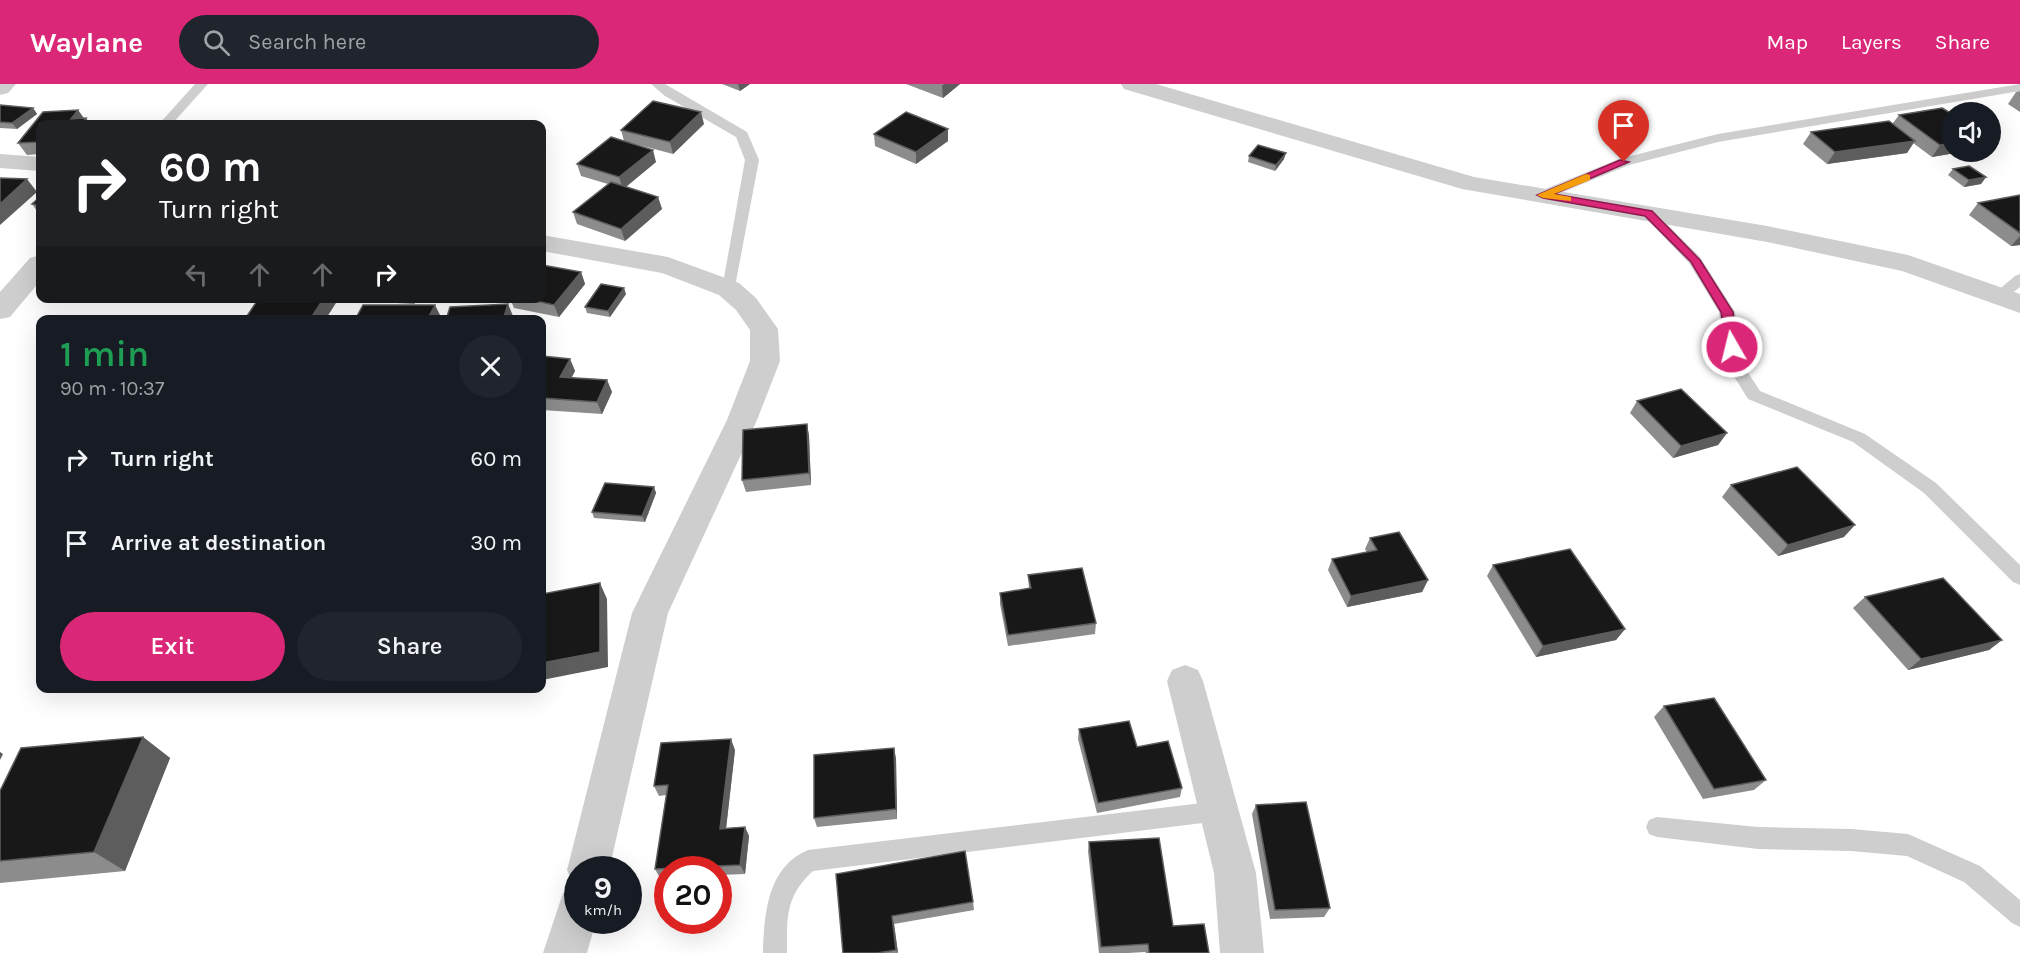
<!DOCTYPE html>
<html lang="en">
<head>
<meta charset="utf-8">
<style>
	:root { --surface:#171b24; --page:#20242c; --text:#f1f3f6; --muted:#9ea1a6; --accent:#db2777 }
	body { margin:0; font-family:Karla,sans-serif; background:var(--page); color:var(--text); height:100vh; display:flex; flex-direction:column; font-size:22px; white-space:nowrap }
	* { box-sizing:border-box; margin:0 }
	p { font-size:20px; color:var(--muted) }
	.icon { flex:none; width:33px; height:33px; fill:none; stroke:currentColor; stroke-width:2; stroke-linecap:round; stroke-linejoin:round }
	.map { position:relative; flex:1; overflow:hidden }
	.drawer { position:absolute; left:36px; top:231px; width:510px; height:378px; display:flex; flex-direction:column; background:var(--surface); border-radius:12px; box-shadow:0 6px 24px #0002 }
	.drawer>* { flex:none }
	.hud { position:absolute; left:36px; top:36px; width:510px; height:183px; border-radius:12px; box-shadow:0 6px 24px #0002; background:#202124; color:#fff; overflow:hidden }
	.fabs { position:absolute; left:1941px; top:18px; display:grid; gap:12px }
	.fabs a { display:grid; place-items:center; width:60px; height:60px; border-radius:50%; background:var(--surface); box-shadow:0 6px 24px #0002; font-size:30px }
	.speed { position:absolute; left:564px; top:772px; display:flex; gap:12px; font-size:30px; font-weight:700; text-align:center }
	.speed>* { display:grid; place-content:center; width:78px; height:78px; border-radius:50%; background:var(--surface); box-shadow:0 6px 24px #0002; line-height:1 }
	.speed small { font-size:15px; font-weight:400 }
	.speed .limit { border:9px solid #d22; background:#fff; color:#111 }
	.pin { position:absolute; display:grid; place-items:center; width:51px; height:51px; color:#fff; margin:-62px -26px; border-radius:50% 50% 50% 0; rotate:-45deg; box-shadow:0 0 6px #0007 }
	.pin .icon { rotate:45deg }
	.me { position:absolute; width:66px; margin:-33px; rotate:352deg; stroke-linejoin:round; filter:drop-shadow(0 0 4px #0008) }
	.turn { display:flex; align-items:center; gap:21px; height:126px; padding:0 24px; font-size:27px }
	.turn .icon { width:78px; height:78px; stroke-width:2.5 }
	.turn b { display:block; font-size:42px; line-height:51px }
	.lanes { display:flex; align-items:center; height:57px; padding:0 24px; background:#0003; justify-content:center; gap:30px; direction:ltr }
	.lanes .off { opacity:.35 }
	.round { display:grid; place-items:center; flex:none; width:63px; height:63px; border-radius:32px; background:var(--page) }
	.headline { display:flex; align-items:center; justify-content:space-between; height:102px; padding:0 24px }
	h1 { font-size:36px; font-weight:600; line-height:45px; color:#1e9e55 }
	.primary-button { display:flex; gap:12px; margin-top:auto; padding:12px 24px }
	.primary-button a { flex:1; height:69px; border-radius:36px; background:var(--accent); color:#fff; font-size:24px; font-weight:600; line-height:69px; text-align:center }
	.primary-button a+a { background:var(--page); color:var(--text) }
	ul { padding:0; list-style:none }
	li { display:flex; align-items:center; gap:18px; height:84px; padding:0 24px }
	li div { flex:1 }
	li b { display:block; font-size:22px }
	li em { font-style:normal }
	header { display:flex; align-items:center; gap:36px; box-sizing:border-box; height:84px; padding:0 30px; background:var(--accent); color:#fff }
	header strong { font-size:28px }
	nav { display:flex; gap:33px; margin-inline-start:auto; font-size:21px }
	.search { width:420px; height:54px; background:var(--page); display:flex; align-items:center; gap:15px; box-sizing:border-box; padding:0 21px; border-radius:33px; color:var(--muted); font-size:22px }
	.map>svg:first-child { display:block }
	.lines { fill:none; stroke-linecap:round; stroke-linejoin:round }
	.service { fill:#cecece; fill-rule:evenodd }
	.minor { fill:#cecece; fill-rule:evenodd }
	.tertiary { fill:#cecece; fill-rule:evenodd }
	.wall { fill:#8c8c8c }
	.shaded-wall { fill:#5d5d5d }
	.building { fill:#181818; stroke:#5d5d5d; stroke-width:1.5 }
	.route { fill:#db2777; stroke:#8e194d; stroke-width:1.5 }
	.slow { fill:#f59e0b }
</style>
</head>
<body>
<header>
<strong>Waylane</strong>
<div class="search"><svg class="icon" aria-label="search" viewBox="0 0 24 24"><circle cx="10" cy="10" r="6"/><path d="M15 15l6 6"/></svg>Search here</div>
<nav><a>Map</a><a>Layers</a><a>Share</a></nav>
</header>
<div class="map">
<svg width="2020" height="869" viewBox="0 0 2020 869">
	<rect width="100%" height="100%" fill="#fff"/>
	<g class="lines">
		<!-- service -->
		<g class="service">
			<polygon points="195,0 208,0 172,40 159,40"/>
			<polygon points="651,0 665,0 747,48 759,76 734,208 724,208 722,205 745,76 736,53 665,12"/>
			<polygon points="2020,0 2020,7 1718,58 1629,81 1548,114 1538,114 1536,111 1538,108 1619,75 1718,50"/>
			<polygon points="1648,125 1653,126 1700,173 1735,228 1743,281 1760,307 1865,350 1936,399 2020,481 2020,501 2013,498 1924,409 1853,358 1748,315 1727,281 1719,228 1689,179 1641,129"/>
			<polygon points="2020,190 2020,203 2006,214 1996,214 1993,211 1996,208 2015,192"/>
			<path d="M1219,717L1227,720L1230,727L1227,734L1219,737L813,787C785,812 787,835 787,869H763C764,831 767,783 808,766Z"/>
			<polygon points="1657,733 1758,743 1851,745 1908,750 1980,782 2020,816 2020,843 2012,839 1964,798 1907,772 1851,767 1758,765 1657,753 1649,750 1646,743 1649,736"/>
		</g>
		<!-- minor -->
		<g class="minor">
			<polygon points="0,0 16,0 8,9 0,11"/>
			<polygon points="1121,0 1156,0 1474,93 1767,142 1908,171 2020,210 2020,229 1902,187 1767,158 1462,105 1124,5"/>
			<polygon points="40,171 40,197 10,233 0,235 0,208 30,174"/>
			<polygon points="1185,581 1198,586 1203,597 1256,789 1264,869 1220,869 1214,789 1167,597 1172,586"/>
		</g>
		<!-- tertiary -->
		<g class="tertiary">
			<polygon points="0,70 40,73 40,87 0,84"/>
			<polygon points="542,151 668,173 739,199 756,214 778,245 780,277 757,336 668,529 609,786 578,786 578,802 573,800 567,786 632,529 727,336 750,277 750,246 736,226 719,211 662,189 542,167"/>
			<polygon points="578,803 578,837 596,837 587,869 543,869 563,809"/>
		</g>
	</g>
	<!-- wall -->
	<g class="wall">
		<polygon points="722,0 750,0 740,7"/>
		<polygon points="906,0 960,0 943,14"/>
		<polygon points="2020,7 2020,28 2008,20 2016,8"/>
		<polygon points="0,21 33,24 37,30 17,45 0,44"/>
		<polygon points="78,26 84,34 86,34 90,40 40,40 40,70 27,71 18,59 43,28"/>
		<polygon points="1899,31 1952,68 1961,68 1932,73 1913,59 1907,69 1827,80 1803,60 1811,48 1893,39"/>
		<polygon points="704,40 673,70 628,58 656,78 626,103 658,113 662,125 625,157 577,140 573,128 608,100 581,92 577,80 624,57 621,46"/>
		<polygon points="948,45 948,57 916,80 875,62 874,50"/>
		<polygon points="1249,72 1284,75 1275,87 1248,78"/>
		<polygon points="1953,85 1986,93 1981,100 1964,103 1948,91"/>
		<polygon points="2020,111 2020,161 2011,162 1969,131 1978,119"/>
		<polygon points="40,113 40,127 37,127 32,120"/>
		<polygon points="581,188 585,200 559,233 514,224 510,214 542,214"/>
		<polygon points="626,210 610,233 587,229 585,223"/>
		<polygon points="339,214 325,236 249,236 247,232"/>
		<polygon points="359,214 418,214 414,220 360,217"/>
		<polygon points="542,272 570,275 575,287 571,294 607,296 612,308 602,330 542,326"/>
		<polygon points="1637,317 1727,349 1718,361 1673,374 1630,329"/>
		<polygon points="807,340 809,352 811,401 746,408 742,396"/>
		<polygon points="1731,401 1844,453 1778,472 1722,413"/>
		<polygon points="654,403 656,409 645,438 594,434 592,428"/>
		<polygon points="1370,454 1428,496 1422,508 1347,523 1328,486 1332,475 1367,468 1365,465"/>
		<polygon points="1493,481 1625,545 1616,556 1536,573 1487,492"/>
		<polygon points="1028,491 1096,539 1095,550 1008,562 1000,520 1000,509 1029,505"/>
		<polygon points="1865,513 2002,556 1989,566 1908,586 1853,524"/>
		<polygon points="1664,622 1766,696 1754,706 1703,715 1654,633"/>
		<polygon points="1079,645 1182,704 1180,713 1097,729 1078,655"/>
		<polygon points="143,653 170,674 125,787 0,799 0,707"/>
		<polygon points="735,666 726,744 745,743 749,752 745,790 718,791 718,786 668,786 668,794 660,794 655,785 666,711 659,712 654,702"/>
		<polygon points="896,674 897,735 817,743 814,734"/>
		<polygon points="1256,721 1330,824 1324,833 1270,835 1252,730"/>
		<polygon points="1089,758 1173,842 1209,869 1146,869 1145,868 1128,869 1099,869 1088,767"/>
		<polygon points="836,790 973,818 974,826 894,840 898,869 843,869"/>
	</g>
	<!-- shaded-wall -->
	<g class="shaded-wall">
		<polygon points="738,0 750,0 740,7"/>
		<polygon points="944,0 960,0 943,14 942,2"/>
		<polygon points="33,24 37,30 17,45 12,39"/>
		<polygon points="78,26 84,35 86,34 90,40 76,40 71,35"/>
		<polygon points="701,28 704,40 673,70 670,58"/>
		<polygon points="948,45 948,57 916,80 916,68"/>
		<polygon points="1915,57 1907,69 1827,80 1835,68"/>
		<polygon points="1952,59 1952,68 1961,68 1932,73 1940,61"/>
		<polygon points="653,66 656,78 623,105 619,93"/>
		<polygon points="1286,69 1284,75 1275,87 1276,81"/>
		<polygon points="1986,93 1981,100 1964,103 1969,96"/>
		<polygon points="27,95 37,108 0,141 0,120"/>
		<polygon points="658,113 662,125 625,157 621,145"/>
		<polygon points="2020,152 2020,161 2011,162"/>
		<polygon points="581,188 585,200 559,233 554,221"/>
		<polygon points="624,204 626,210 610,233 608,227"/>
		<polygon points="324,214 339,214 325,236 312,236 311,234"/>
		<polygon points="411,214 418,214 414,220"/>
		<polygon points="508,220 513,232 512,236 503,236"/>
		<polygon points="435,221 441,233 440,236 427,236"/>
		<polygon points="570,275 575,287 566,305 560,293"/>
		<polygon points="607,296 612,308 602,330 597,318"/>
		<polygon points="807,340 809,352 811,401 809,389"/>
		<polygon points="1727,349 1718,361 1673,374 1681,362"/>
		<polygon points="654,403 656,409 645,438 642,432"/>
		<polygon points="1855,441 1844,453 1778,472 1788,461"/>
		<polygon points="1428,496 1422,508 1347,523 1351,512"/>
		<polygon points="600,499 607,515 608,583 542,596 542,579"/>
		<polygon points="1625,545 1616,556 1536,573 1543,562"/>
		<polygon points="2002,556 1989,566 1908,586 1921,575"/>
		<polygon points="476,604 497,604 479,608"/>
		<polygon points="143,653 170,674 125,787 94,768"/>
		<polygon points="731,655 735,666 725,754 720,745"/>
		<polygon points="894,664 896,674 897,735 896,725"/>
		<polygon points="0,668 3,670 0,676"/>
		<polygon points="745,743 749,752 745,790 740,781"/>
		<polygon points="892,832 894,840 898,869 896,866"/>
	</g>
	<!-- building -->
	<g class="building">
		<polygon points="653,17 701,28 670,58 621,46"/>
		<polygon points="0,21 33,24 12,39 0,38"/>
		<polygon points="1942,24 1952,30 1952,59 1940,61 1899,31"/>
		<polygon points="78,26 71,35 86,34 81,40 40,40 40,58 18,59 43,28"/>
		<polygon points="906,28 948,45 916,68 874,50"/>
		<polygon points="1889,37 1915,57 1835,68 1811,48"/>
		<polygon points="611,53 653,66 619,93 577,80"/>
		<polygon points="1258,61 1286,69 1276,81 1249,72"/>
		<polygon points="1969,82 1986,93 1969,96 1953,85"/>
		<polygon points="0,94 27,95 0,120"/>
		<polygon points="611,98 658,113 621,145 573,128"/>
		<polygon points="2020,111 2020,149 1978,119"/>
		<polygon points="40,113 40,121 32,120"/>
		<polygon points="542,181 581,188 554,221 523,214 542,214"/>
		<polygon points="601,200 624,204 608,227 585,223"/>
		<polygon points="259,214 324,214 311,234 247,232"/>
		<polygon points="508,220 503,236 446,236 450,223"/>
		<polygon points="363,221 435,221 427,236 355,236"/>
		<polygon points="542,272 570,275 560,293 607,296 597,318 542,314"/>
		<polygon points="1681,305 1727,349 1681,362 1637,317"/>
		<polygon points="807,340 809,389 742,396 743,346"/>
		<polygon points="1797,383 1855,441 1788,461 1731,401"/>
		<polygon points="605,399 654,403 642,432 592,428"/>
		<polygon points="1399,448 1428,496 1351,512 1332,475 1377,466 1370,454"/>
		<polygon points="1570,465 1625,545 1543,562 1493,481"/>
		<polygon points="1082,484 1096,539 1008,551 1000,509 1031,504 1028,491"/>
		<polygon points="1943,494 2002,556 1921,575 1865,513"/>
		<polygon points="600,499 600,568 542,579 542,510"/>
		<polygon points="1714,614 1766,696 1714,705 1664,622"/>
		<polygon points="1129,637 1137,663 1168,657 1182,704 1098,719 1079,645"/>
		<polygon points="143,653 94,768 0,777 0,707 21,664"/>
		<polygon points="731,655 720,745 745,743 740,781 655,785 668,701 654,702 661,659"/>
		<polygon points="894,664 896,725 814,734 814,671"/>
		<polygon points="1306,718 1330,824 1275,826 1256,721"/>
		<polygon points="1159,754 1173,842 1204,840 1209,869 1149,869 1148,860 1101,863 1089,758"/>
		<polygon points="965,767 973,818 892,832 896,866 877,869 843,869 836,790"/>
	</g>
	<!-- route -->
	<polygon class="route" points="1620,76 1629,78 1554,110 1652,127 1700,176 1733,228 1738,263 1737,266 1728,266 1726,263 1721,228 1691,178 1645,132 1543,114 1537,111"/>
	<!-- slow -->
	<polygon class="slow" points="1586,90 1590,91 1590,96 1554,110 1571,113 1571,117 1543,114 1537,111"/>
</svg>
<div class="fabs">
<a><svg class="icon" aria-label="sound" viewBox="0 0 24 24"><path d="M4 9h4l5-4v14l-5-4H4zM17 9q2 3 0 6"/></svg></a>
</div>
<div class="speed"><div>9<small>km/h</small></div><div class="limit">20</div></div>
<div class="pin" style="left:1624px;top:78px;background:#d93025"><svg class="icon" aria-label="arrive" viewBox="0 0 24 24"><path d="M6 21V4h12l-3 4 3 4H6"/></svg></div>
<svg class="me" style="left:1732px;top:263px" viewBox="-20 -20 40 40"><circle r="17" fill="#db2777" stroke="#fff" stroke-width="3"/><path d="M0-11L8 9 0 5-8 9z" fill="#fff"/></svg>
<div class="hud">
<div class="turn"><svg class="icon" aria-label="right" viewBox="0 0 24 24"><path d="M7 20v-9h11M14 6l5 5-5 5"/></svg><div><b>60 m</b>Turn right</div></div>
<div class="lanes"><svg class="icon off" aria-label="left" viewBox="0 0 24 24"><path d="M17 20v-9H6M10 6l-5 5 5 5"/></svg><svg class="icon off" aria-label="ahead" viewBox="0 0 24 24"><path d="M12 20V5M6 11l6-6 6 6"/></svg><svg class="icon off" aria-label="ahead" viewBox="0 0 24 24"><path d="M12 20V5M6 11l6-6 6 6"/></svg><svg class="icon" aria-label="right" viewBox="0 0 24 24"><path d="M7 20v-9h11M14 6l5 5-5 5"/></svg></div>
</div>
<section class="drawer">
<div class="headline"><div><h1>1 min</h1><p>90 m · 10:37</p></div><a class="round"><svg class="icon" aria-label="close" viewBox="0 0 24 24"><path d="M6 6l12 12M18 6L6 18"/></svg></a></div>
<ul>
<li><svg class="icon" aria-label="right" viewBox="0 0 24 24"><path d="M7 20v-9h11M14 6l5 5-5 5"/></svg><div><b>Turn right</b></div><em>60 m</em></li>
<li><svg class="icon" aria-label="arrive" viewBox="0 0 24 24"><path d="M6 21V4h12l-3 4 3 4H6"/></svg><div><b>Arrive at destination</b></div><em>30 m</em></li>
</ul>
<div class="primary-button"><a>Exit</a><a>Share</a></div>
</section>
</div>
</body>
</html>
